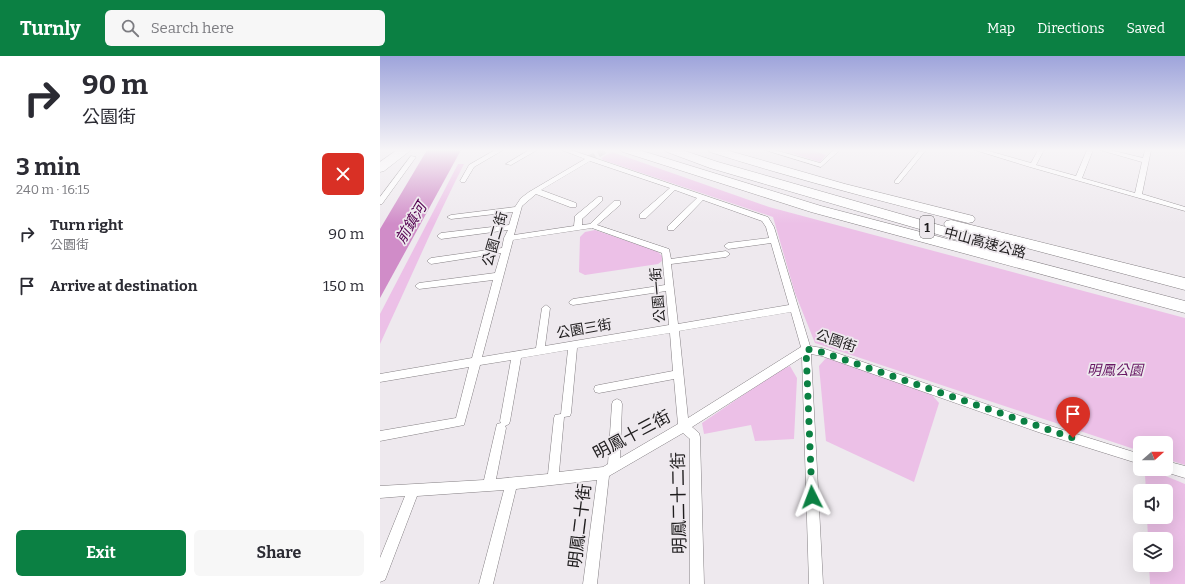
<!DOCTYPE html>
<html lang="en">
<head>
<meta charset="utf-8">
<style>
	:root { --surface:#fff; --page:#f7f7f7; --text:#2b2b33; --muted:#7c7c81; --accent:#0b8043 }
	body { margin:0; font-family:Bitter,"Noto Sans TC",serif; background:var(--page); color:var(--text); height:100vh; display:flex; flex-direction:column; font-size:15px; white-space:nowrap }
	* { box-sizing:border-box; margin:0 }
	p { font-size:13px; color:var(--muted) }
	.icon { flex:none; width:22px; height:22px; fill:none; stroke:currentColor; stroke-width:2; stroke-linecap:round; stroke-linejoin:round }
	.map { position:relative; flex:1; overflow:hidden }
	.details { display:flex; flex-direction:column; background:var(--surface); width:380px }
	.details>* { flex:none }
	.hud { background:#fff; color:var(--text); overflow:hidden }
	.needle { width:26px; rotate:69deg }
	.fabs { position:absolute; left:753px; top:380px; display:grid; gap:8px }
	.fabs a { display:grid; place-items:center; width:40px; height:40px; border-radius:6px; background:var(--surface); box-shadow:0 4px 16px #0002; font-size:20px }
	.pin { position:absolute; display:grid; place-items:center; width:34px; height:34px; color:#fff; margin:-41px -17px; border-radius:50% 50% 50% 0; rotate:-45deg; box-shadow:0 0 4px #0007 }
	.pin .icon { rotate:45deg }
	.me { position:absolute; width:44px; margin:-22px; rotate:357deg; stroke-linejoin:round; filter:drop-shadow(0 0 3px #0008) }
	.turn { display:flex; align-items:center; gap:14px; height:84px; padding:0 16px; font-size:18px }
	.turn .icon { width:52px; height:52px; stroke-width:2.5 }
	.turn b { display:block; font-size:28px; line-height:34px }
	.round { display:grid; place-items:center; flex:none; width:42px; height:42px; border-radius:6px; background:var(--page) }
	.overview { display:flex; align-items:center; justify-content:space-between; height:68px; padding:0 16px }
	h1 { font-size:24px; font-weight:700; line-height:30px }
	.cta { display:flex; gap:8px; margin-top:auto; padding:8px 16px }
	.cta a { flex:1; height:46px; border-radius:6px; background:var(--accent); color:#fff; font-size:16px; font-weight:700; line-height:46px; text-align:center }
	.cta a+a { background:var(--page); color:var(--text) }
	ul { padding:0; list-style:none }
	li { display:flex; align-items:center; gap:12px; height:52px; padding:0 16px }
	li div { flex:1 }
	li b { display:block; font-size:15px }
	li em { font-style:normal }
	header { display:flex; align-items:center; gap:24px; box-sizing:border-box; height:56px; padding:0 20px; background:var(--accent); color:#fff }
	header strong { font-size:19px }
	nav { display:flex; gap:22px; margin-inline-start:auto; font-size:14px }
	.search { width:280px; height:36px; background:var(--page); display:flex; align-items:center; gap:10px; box-sizing:border-box; padding:0 14px; border-radius:6px; color:var(--muted); font-size:15px }
	main { display:flex; flex:1; min-height:0 }
	.map>svg:first-child { display:block }
	.green { fill:#ecc0e7 }
	.water { fill:#d08cc8 }
	.lines { fill:none; stroke-linecap:round; stroke-linejoin:round }
	.minor-tunnel { stroke:#c5c0c4; stroke-width:7; stroke-dasharray:7 3.5; stroke-linecap:butt }
	.minor-casing { stroke:#858084; stroke-width:1 }
	.motorway-casing { stroke:#858084; stroke-width:1 }
	.minor { fill:#fff; fill-rule:evenodd }
	.motorway { fill:#fff; fill-rule:evenodd }
	.route { stroke:#0b8043; stroke-width:7; stroke-dasharray:0 12.6 }
	.labels { text-anchor:middle; dominant-baseline:central; stroke-width:3.5; stroke-linejoin:round; paint-order:stroke }
	.shield { fill:#eee9ee; stroke:#5d5a5c; stroke-width:1 }
	.shield-label { font-size:13px; font-weight:bold; fill:#1f1d1e }
	.street-label { font-size:14px; fill:#1f1d1e; stroke:#eee9ee }
	.park-label { font-size:14px; font-style:italic; fill:#671763; stroke:#eee9ee }
	.water-label { font-size:15px; font-style:italic; fill:#540050; stroke:#eee9ee }
	.near-street-label { font-size:17px; fill:#1f1d1e; stroke:#eee9ee }
</style>
</head>
<body>
<header>
<strong>Turnly</strong>
<div class="search"><svg class="icon" aria-label="search" viewBox="0 0 24 24"><circle cx="10" cy="10" r="6"/><path d="M15 15l6 6"/></svg>Search here</div>
<nav><a>Map</a><a>Directions</a><a>Saved</a></nav>
</header>
<main>
<section class="details">
<div class="hud">
<div class="turn"><svg class="icon" aria-label="right" viewBox="0 0 24 24"><path d="M7 20v-9h11M14 6l5 5-5 5"/></svg><div><b>90 m</b>公園街</div></div>
</div>
<div class="overview"><div><h1>3 min</h1><p>240 m · 16:15</p></div><a class="round" style="background:#d93025;color:#fff"><svg class="icon" aria-label="close" viewBox="0 0 24 24"><path d="M6 6l12 12M18 6L6 18"/></svg></a></div>
<ul>
<li><svg class="icon" aria-label="right" viewBox="0 0 24 24"><path d="M7 20v-9h11M14 6l5 5-5 5"/></svg><div><b>Turn right</b><p>公園街</p></div><em>90 m</em></li>
<li><svg class="icon" aria-label="arrive" viewBox="0 0 24 24"><path d="M6 21V4h12l-3 4 3 4H6"/></svg><div><b>Arrive at destination</b></div><em>150 m</em></li>
</ul>
<div class="cta"><a>Exit</a><a>Share</a></div>
</section>
<div class="map">
<svg width="805" height="528" viewBox="0 0 805 528">
	<rect width="100%" height="100%" fill="#eee9ee"/>
	<!-- green -->
	<g class="green">
		<polygon points="401,94 431,94 446,99 440,106"/>
		<polygon points="232,96 389,151 805,262 805,409 786,403 786,387 760,387 760,395 435,287 415,237 393,161 223,104 221,102"/>
		<path d="M78,108H84C54,167 28,228 0,288V258Z"/>
		<polygon points="215,174 277,195 282,200 282,205 278,208 205,219 199,216 200,181 205,176"/>
		<polygon points="447,301 552,339 559,347 534,426 446,385 439,310"/>
		<polygon points="410,310 417,322 414,383 375,385 371,369 324,378 322,367 400,314"/>
		<polygon points="776,416 805,428 805,528 770,528 769,509 786,509 786,483 768,483 767,461 786,461 786,435 766,435 765,419"/>
	</g>
	<!-- water -->
	<polygon class="water" points="47,94 81,94 0,242 0,173"/>
	<g class="lines">
		<!-- minor-tunnel -->
		<polyline class="minor-tunnel" points="209,103 225,94"/>
		<!-- minor casing -->
		<g class="minor-casing">
			<g id="minor">
				<polygon points="115,94 123,94 94,111 85,126 81,126 80,125 89,109"/>
				<polygon points="149,94 157,94 131,109 126,108"/>
				<path d="M182,94H191L388,161L394,171L430,290L442,292L661,367L760,398V408L661,377L442,300L431,298L443,528H429L422,301L312,371L319,377L320,381L324,528H310V383L303,377L229,420L217,528H203L217,424L136,433L113,528H99L124,434L37,440L5,524L0,526V502L25,440L0,442V430L104,424L116,372L117,368L121,367L120,365L131,304L100,309L84,369L0,385V375L76,362L89,311L0,326V318L92,302L113,224L39,233L35,230L39,227L115,217L121,197L51,208L47,205L51,202L122,192L124,182L128,174L61,183L57,180L61,177L129,169L133,156L71,163L67,161L71,159L135,151L141,142L149,136L205,103ZM210,105L290,132L260,158V162H266L295,134L317,142L288,170V174H294L323,144L382,165L386,171L389,182L348,187L344,190L348,193L391,187L409,249L298,268L291,208L346,201L350,198L346,195L291,203L289,193L217,169L240,149V145H234L210,168L202,169V163L222,145V141H218L195,160L194,170L134,179L142,150L156,138L190,151H196V147L161,134ZM212,172L282,197L285,229L193,243L189,246L190,248L193,249L286,235L289,269L165,290L170,252L166,249L162,252L156,292L102,301L133,184ZM411,256L421,291L308,362L299,275ZM290,277L293,315L219,329L215,330L214,333L215,336L219,337L294,323L298,368L240,402L242,348L241,345L237,343L233,345L232,348L228,408L223,411L179,416L184,361L190,360L191,357L197,292ZM188,294L181,358L175,359L174,362L168,418L116,423L126,372L125,370L129,368L130,365L141,302Z"/>
				<polygon points="385,94 395,94 440,107 453,94 460,94 441,111"/>
				<polygon points="540,94 546,94 519,127 515,127 515,125"/>
				<polygon points="595,94 605,94 651,107 658,94 664,94 656,109 696,120 707,94 713,94 702,122 755,137 762,106 720,94 730,94 763,102 765,94 771,94 762,138 805,151 805,155 650,111"/>
				<polygon points="31,100 36,101 2,148 0,148 0,141"/>
				<polygon points="786,405 805,410 805,422 782,415 781,413 786,413"/>
			</g>
		</g>
		<!-- motorway casing -->
		<g class="motorway-casing">
			<g id="motorway">
				<polygon points="17,94 31,94 4,115 0,116 0,106"/>
				<polygon points="241,94 259,94 441,150 805,245 805,257 431,156 243,96"/>
				<polygon points="285,94 302,94 338,106 566,171 564,168 566,165 571,164 805,222 805,234 571,172 589,178 591,181 589,184 584,186 330,112 287,96"/>
				<path d="M328,94H346L465,128L593,160L595,163L593,166L588,167C501,145 415,123 330,96Z"/>
			</g>
		</g>
		<!-- minor -->
		<use href="#minor" class="minor"/>
		<!-- motorway -->
		<use href="#motorway" class="motorway"/>
	</g>
	<!-- sky -->
	<linearGradient id="sky" x2="0" y2="1"><stop stop-color="#9ea4db"/><stop offset="0.56" stop-color="#f7f5f7"/><stop offset="1" stop-color="#f7f5f7" stop-opacity="0"/></linearGradient>
	<rect width="805" height="168" fill="url(#sky)"/>
	<g class="lines">
		<!-- route -->
		<polyline class="route" points="432,441 426,293 442,296 693,382"/>
	</g>
	<g class="labels">
		<!-- shield labels -->
		<rect class="shield" x="540" y="160" width="14" height="22" rx="3"/>
		<g class="shield-label">
			<text x="547" y="171">1</text>
		</g>
		<!-- street labels -->
		<g class="street-label">
			<text transform="translate(115 183) rotate(-74)">公園二街</text>
			<text transform="translate(605 187) rotate(15)">中山高速公路</text>
			<text transform="translate(278 239) rotate(-95)">公園一街</text>
			<text transform="translate(204 273) rotate(-10)">公園三街</text>
			<text transform="translate(456 285) rotate(19)">公園街</text>
		</g>
		<!-- park labels -->
		<g class="park-label">
			<text x="735" y="314">明鳳公園</text>
		</g>
		<!-- water labels -->
		<g class="water-label">
			<text transform="translate(31 167) rotate(-59)">前鎮河</text>
		</g>
		<!-- near-street labels -->
		<g class="near-street-label">
			<text transform="translate(252 379) rotate(-28)">明鳳十三街</text>
			<text transform="translate(299 447) rotate(-91)">明鳳二十二街</text>
			<text transform="translate(200 470) rotate(-83)">明鳳二十街</text>
		</g>
	</g>
</svg>
<div class="fabs">
<a><svg class="needle" viewBox="-14 -14 28 28"><path d="M0-13l5 13h-10z" fill="#e53935"/><path d="M0 13l5-13h-10z" fill="#7c7c81"/></svg></a>
<a><svg class="icon" aria-label="sound" viewBox="0 0 24 24"><path d="M4 9h4l5-4v14l-5-4H4zM17 9q2 3 0 6"/></svg></a>
<a><svg class="icon" aria-label="layers" viewBox="0 0 24 24"><path d="M12 4l9 5-9 5-9-5zM3 14l9 5 9-5"/></svg></a>
</div>
<div class="pin" style="left:693px;top:382px;background:#d93025"><svg class="icon" aria-label="arrive" viewBox="0 0 24 24"><path d="M6 21V4h12l-3 4 3 4H6"/></svg></div>
<svg class="me" style="left:432px;top:441px" viewBox="-20 -20 40 40"><path d="M0-17L14 15 0 8-14 15z" fill="#0b8043" stroke="#fff" stroke-width="4"/></svg>
</div>
</main>
</body>
</html>
